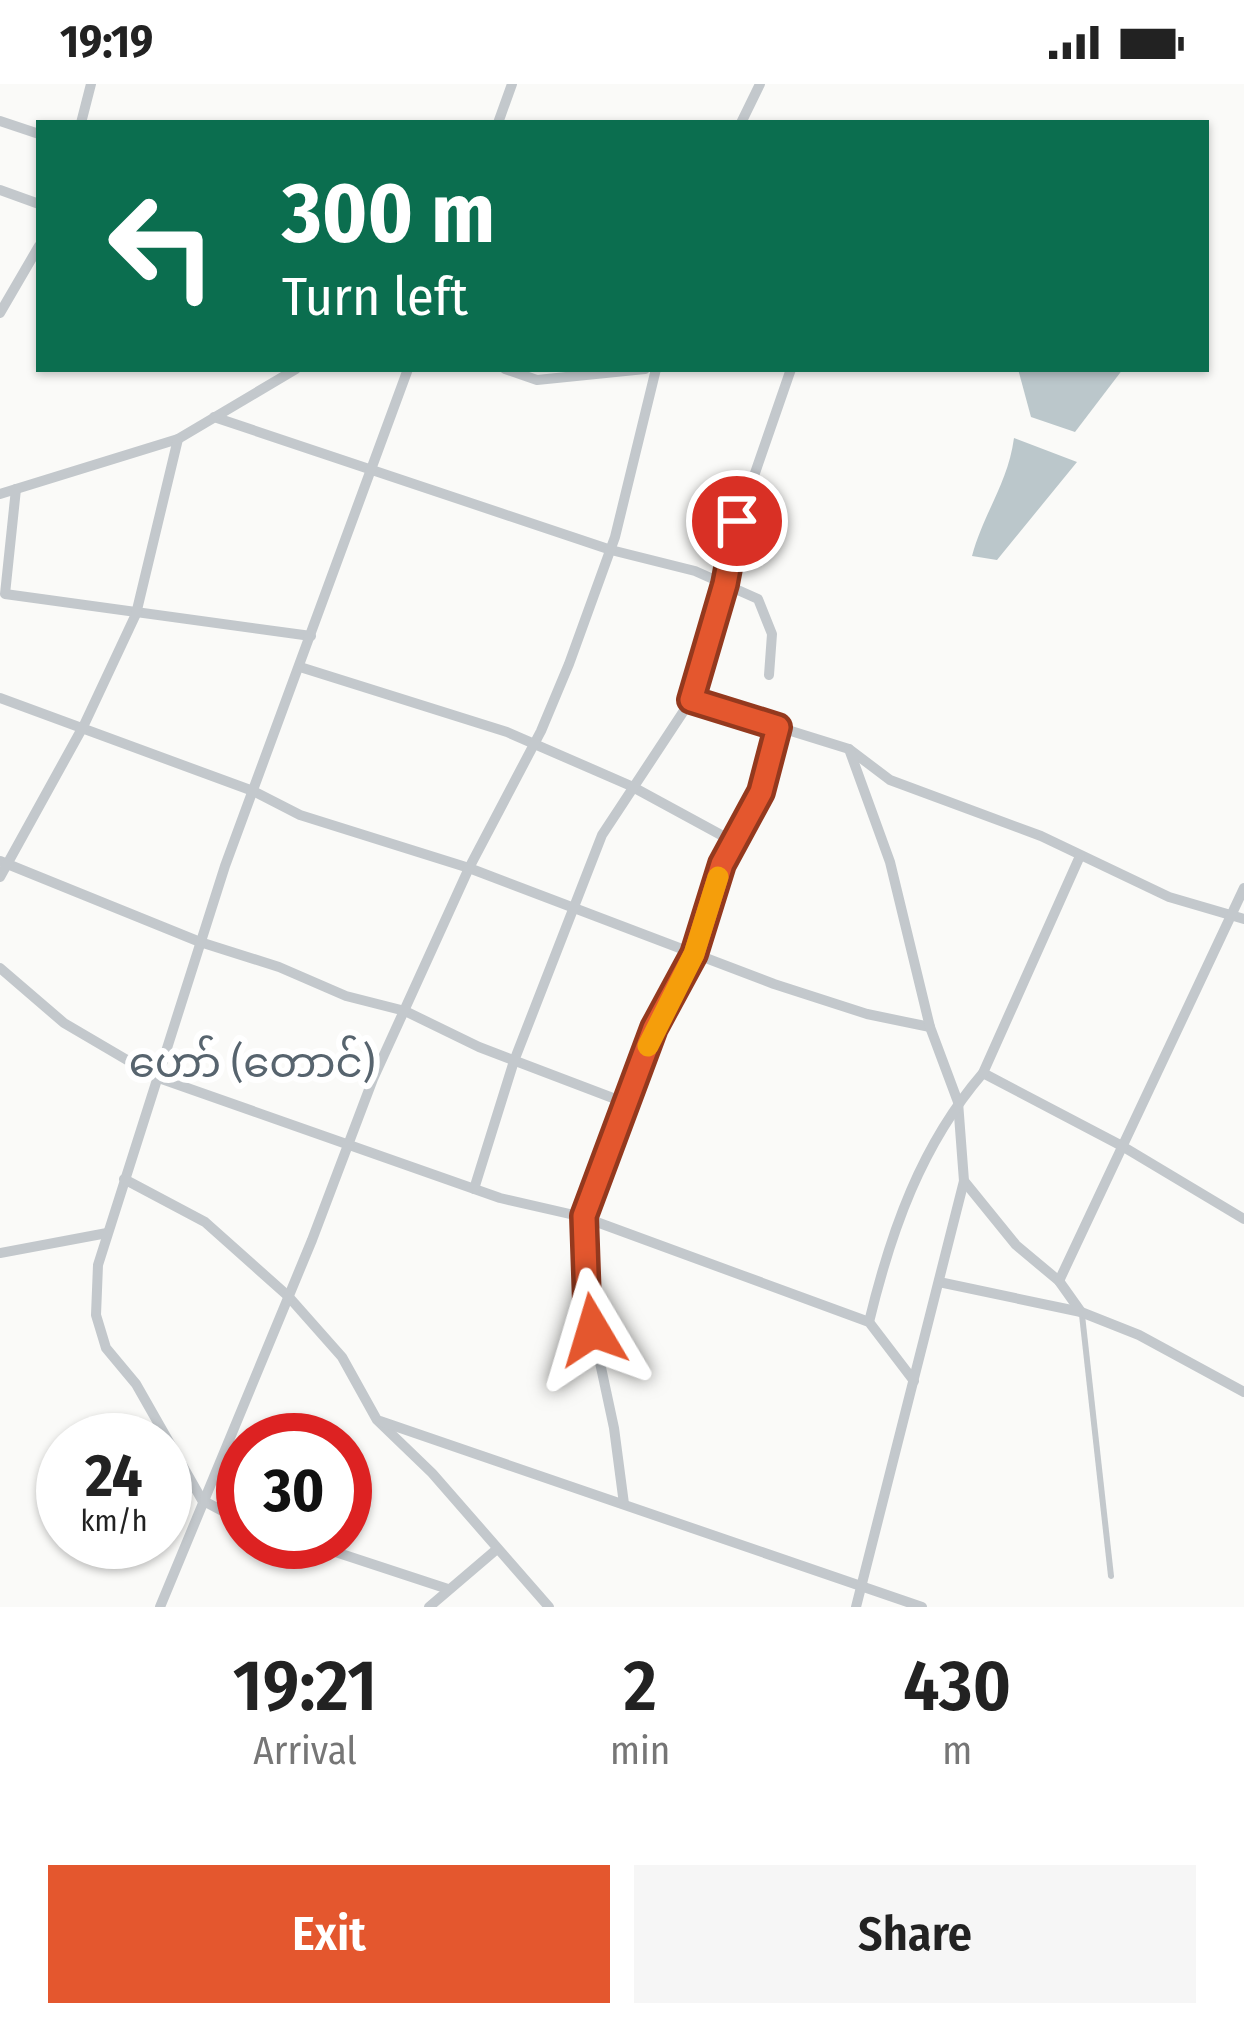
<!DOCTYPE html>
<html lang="en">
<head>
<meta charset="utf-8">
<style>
	:root { --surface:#fff; --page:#f6f6f6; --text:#222; --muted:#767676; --accent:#e4572e }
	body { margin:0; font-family:"Fira Sans Condensed","Noto Sans Myanmar",sans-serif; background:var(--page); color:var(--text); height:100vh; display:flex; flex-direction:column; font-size:45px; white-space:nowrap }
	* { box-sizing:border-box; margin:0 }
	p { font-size:39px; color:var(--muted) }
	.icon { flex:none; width:66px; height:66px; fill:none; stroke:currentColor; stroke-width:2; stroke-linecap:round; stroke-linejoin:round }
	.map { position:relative; height:1523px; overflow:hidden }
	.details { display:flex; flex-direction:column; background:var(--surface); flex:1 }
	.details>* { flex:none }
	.hud { position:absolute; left:36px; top:36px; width:1173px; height:252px; border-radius:0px; box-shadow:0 3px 9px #0004; background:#0b6e4f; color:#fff; overflow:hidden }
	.speed { position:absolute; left:36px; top:1329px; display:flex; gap:24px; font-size:60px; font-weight:700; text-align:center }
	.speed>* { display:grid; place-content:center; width:156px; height:156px; border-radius:50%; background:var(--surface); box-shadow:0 3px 9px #0004; line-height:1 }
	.speed small { font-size:30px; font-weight:400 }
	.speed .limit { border:18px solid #d22; background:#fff; color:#111 }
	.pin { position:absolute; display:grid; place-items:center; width:102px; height:102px; color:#fff; margin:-51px; border:6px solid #fff; border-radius:50%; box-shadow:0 3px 12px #0007 }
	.me { position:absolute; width:132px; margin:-66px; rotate:353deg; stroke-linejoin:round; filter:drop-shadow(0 0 9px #0008) }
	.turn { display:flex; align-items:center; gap:42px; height:252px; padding:0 48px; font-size:54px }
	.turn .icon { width:156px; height:156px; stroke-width:2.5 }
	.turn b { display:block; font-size:84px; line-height:102px }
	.eta { display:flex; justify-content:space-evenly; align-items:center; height:204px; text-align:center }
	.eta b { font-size:72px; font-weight:600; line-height:84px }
	.button { display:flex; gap:24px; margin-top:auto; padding:24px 48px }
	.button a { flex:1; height:138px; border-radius:0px; background:var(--accent); color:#fff; font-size:48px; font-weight:600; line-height:138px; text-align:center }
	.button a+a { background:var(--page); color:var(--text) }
	.status { display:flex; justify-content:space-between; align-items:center; height:84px; padding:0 60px; background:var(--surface); direction:ltr }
	.status svg { height:33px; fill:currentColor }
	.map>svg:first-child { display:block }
	.water { fill:#bbc7cb }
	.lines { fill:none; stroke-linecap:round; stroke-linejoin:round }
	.lane { stroke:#c3c8cc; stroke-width:6 }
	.street { stroke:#c3c8cc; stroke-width:10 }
	.route-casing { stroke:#94391e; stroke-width:30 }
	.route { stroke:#e4572e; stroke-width:21 }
	.slow { stroke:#f59e0b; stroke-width:21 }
	.labels { text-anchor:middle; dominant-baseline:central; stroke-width:12; stroke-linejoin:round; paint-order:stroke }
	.quarter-label { font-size:42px; fill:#57646e; stroke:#fff }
</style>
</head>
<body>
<div class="status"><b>19:19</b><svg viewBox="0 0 49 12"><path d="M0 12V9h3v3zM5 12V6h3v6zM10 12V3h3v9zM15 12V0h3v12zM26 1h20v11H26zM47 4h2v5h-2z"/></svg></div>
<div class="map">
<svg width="1244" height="1523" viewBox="0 0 1244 1523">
	<rect width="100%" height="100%" fill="#fafaf8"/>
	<!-- water -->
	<g class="water">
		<polygon points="1018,285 1123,285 1075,348 1031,333"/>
		<path d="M1014,354L1077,378L997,476L972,472C984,428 1008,399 1014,354Z"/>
	</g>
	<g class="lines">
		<!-- lane -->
		<polyline class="lane" points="1082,1231 1111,1492"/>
		<!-- street -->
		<g class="street">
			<polyline points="0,37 39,50"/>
			<polyline points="81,39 91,0"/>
			<polyline points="498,39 512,0"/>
			<polyline points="741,39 760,0"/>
			<polyline points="0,106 39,120"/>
			<polyline points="0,229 39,162"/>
			<polyline points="505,285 537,296 645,285"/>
			<polyline points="214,333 611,466 695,487 758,515 772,550 769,591"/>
			<polyline points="16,405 5,510 311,552"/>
			<polyline points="0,410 178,355 296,285"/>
			<polyline points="300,583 507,648 631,702 734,758"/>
			<polyline points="0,614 253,707 300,731 469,784 774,900 867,930 930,943"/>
			<polyline points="691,616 849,665 890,696 1041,752 1169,813 1244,835"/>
			<polyline points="849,665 890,778 930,943 958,1018 964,1097 1016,1161 1059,1197 1081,1228"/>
			<polyline points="0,777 200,858 279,883 346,912 405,927 479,963 626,1019"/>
			<polyline points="0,793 84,641 136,530 178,355"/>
			<polyline points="0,884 64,939 156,993 500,1114 583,1133 869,1238 914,1297"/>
			<polyline points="983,989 1122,1062 1244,1135"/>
			<polyline points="124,1095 205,1138 288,1212 342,1273 377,1336 432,1389 549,1523"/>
			<polyline points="474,1105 514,977 602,751 691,616 725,500 738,438 791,285"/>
			<polyline points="0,1169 107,1149"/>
			<polyline points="1059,1197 1244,804"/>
			<polyline points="939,1198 1081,1228 1139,1251 1244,1308"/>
			<path d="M869,1238C891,1147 921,1061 983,989L1080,772"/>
			<polyline points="380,1337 922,1523"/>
			<polyline points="624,1420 614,1344 587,1218 583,1133 654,944 693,870 722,780 761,708 777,643"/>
			<polyline points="243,1438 202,1416 136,1300 106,1264 96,1231 98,1181 225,782 408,285"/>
			<polyline points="305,1458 448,1505"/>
			<polyline points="160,1523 312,1156 373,995 469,784 541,647 569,580 615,453 656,285"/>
			<polyline points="429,1523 497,1465"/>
			<polyline points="856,1523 964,1097"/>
		</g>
	</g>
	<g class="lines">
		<!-- route casing -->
		<g class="route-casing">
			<polyline id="route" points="593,1246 587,1218 584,1132 654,944 694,870 722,780 761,708 778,643 691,616 725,500 737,437"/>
		</g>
		<!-- route -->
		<use href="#route" class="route"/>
		<!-- slow -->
		<polyline class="slow" points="648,962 694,870 718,793"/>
	</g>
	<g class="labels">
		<!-- quarter labels -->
		<g class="quarter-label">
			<text x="252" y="979">ဟော် (တောင်)</text>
		</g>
	</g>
</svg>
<div class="speed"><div>24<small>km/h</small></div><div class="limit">30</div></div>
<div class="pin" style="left:737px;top:437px;background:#d93025"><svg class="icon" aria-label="arrive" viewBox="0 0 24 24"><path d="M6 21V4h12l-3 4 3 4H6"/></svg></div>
<svg class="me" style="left:593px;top:1246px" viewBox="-20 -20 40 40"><path d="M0-17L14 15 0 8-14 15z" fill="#e4572e" stroke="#fff" stroke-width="4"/></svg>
<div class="hud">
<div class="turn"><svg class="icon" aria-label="left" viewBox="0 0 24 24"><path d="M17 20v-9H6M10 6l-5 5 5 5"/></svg><div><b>300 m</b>Turn left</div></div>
</div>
</div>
<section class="details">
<div class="eta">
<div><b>19:21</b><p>Arrival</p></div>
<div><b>2</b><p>min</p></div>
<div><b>430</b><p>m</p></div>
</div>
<div class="button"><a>Exit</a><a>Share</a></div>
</section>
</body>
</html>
